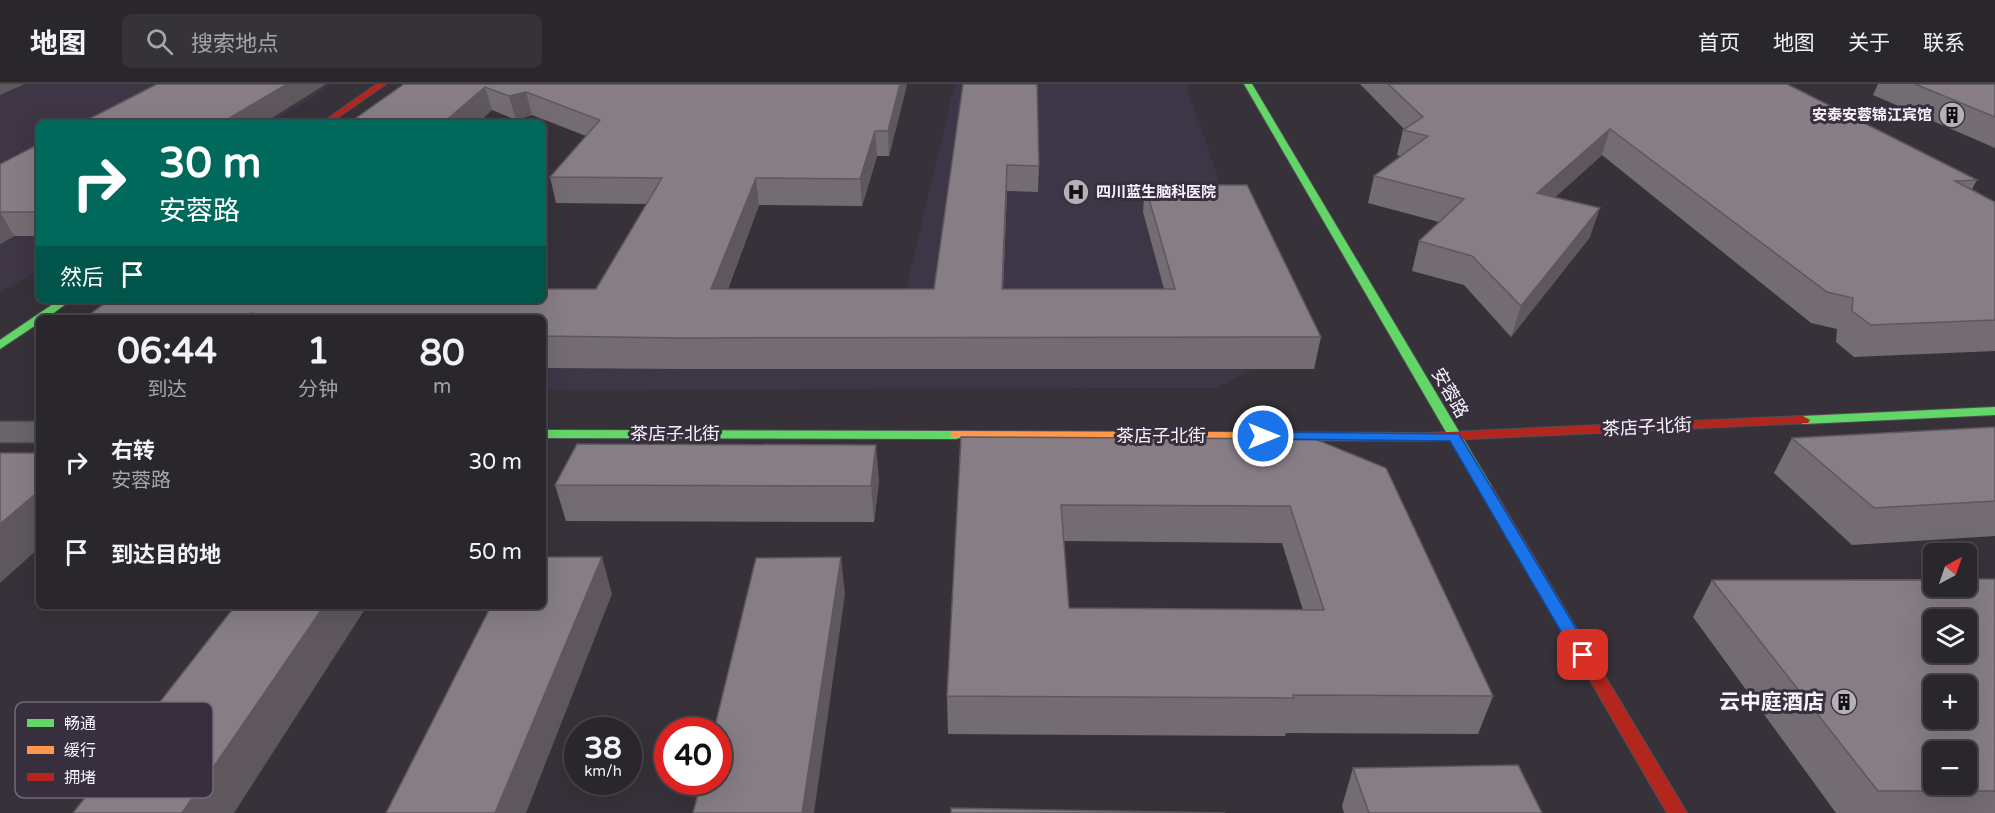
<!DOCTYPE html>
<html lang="zh">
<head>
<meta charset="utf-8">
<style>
	:root { --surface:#29262c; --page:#353238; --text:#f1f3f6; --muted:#a5a5a9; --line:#454348 }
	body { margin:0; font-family:"Varela Round","Noto Sans SC",sans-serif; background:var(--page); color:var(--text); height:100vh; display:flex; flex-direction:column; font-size:22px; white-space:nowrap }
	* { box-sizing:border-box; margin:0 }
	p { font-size:20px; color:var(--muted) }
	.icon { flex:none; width:33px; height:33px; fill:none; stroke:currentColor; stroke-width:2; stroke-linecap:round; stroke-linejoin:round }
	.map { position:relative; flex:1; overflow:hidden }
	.side { position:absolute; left:36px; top:231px; width:510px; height:294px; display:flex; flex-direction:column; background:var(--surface); border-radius:9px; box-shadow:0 6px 24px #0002,0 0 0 2px var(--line) }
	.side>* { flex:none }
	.guide { position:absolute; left:36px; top:36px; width:510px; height:183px; border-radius:9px; box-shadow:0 6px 24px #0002,0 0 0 2px var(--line); background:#00695c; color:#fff; overflow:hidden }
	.needle { width:39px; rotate:40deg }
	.tools { position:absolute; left:1923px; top:459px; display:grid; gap:12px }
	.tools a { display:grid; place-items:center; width:54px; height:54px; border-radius:9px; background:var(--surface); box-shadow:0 6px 24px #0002,0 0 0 2px var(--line); font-size:30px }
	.speed { position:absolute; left:564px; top:633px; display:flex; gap:12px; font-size:30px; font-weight:700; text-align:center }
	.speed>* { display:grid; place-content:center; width:78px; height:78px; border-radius:50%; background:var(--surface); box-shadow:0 6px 24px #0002,0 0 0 2px var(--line); line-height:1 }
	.speed small { font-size:15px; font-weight:400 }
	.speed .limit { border:9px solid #d22; background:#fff; color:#111 }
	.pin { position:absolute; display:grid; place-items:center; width:51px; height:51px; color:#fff; margin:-26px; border-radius:12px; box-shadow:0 3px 9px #0006 }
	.me { position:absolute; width:66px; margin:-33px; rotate:90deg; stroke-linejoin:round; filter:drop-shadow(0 0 4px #0008) }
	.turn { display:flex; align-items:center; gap:21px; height:126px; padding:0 24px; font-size:27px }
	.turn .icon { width:78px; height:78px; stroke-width:2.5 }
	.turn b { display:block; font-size:42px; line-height:51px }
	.then { display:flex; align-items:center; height:57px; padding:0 24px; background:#0003; gap:12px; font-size:22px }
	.eta { display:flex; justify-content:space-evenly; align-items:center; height:102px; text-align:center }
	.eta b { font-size:36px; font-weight:700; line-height:42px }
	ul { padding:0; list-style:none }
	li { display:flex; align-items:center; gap:18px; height:90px; padding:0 24px }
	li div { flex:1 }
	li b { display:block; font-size:22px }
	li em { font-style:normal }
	header { display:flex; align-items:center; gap:36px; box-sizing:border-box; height:84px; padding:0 30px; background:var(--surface); border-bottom:2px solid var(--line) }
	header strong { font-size:28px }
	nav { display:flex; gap:33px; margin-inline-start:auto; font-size:21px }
	.search { width:420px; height:54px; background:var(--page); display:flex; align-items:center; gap:15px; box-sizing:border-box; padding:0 21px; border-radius:9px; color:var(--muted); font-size:22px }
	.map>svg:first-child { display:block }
	.industrial { fill:#3e3545 }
	.medical { fill:#3c3646 }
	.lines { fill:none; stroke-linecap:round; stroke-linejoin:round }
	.street-casing { stroke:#524e56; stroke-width:3 }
	.fast-casing { stroke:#524e56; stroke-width:2 }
	.slow-casing { stroke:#524e56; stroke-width:2 }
	.jam-casing { stroke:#524e56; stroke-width:2 }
	.street { fill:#68646a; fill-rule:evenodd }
	.fast { fill:#63d668; fill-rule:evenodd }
	.slow { fill:#ff974d; fill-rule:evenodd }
	.jam { fill:#b3261e; fill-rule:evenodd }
	.wall { fill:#736c72; fill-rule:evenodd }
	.shaded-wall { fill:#5e585d }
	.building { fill:#867d85; stroke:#5e585d; stroke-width:1.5; fill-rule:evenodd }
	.route { fill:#1a73e8; stroke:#114b97; stroke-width:1.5 }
	.labels { text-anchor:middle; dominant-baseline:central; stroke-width:6; stroke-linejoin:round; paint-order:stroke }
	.far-poi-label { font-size:15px; font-weight:bold; fill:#f8f2fc; stroke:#382f3e; text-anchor:end }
	.street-label { font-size:18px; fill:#f8f2fc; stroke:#382f3e }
	.near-poi-label { font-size:21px; font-weight:bold; fill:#f8f2fc; stroke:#382f3e; text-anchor:end }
	.key { fill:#382f3e; stroke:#726a77; stroke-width:1.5 }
	.key-label { font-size:16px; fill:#f8f2fc }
</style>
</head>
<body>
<header>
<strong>地图</strong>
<div class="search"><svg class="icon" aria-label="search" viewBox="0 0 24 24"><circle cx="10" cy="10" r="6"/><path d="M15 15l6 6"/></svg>搜索地点</div>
<nav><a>首页</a><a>地图</a><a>关于</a><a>联系</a></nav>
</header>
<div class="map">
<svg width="1995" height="729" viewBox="0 0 1995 729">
	<rect width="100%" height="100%" fill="#37323a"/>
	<!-- industrial -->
	<polygon class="industrial" points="0,0 333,0 271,39 39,39 39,185 0,209"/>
	<!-- medical -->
	<polygon class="medical" points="955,0 1186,0 1278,272 1217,304 543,306 543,234 434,234 450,216 901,226"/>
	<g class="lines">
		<!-- street casing -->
		<g class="street-casing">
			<rect id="street" x="0" y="338" width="39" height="20"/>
		</g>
		<!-- fast casing -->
		<g class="fast-casing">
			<g id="fast">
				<polygon points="1244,0 1252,0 1492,403 1490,406 1485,407 1478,403"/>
				<polygon points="59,216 71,216 47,234 39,234 39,239 0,265 0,256"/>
				<polygon points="1995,323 1995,331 1803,340 1796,336 1803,332"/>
				<polygon points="543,346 957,347 964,351 957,355 543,354"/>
			</g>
		</g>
		<!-- slow casing -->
		<g class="slow-casing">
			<polygon id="slow" points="957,347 1427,349 1434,353 1427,357 952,354 950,351 952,348"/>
		</g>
		<!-- jam casing -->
		<g class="jam-casing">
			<g id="jam">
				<polygon points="377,0 386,0 330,39 321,39"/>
				<polygon points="1803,332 1810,336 1808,339 1427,357 1420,353 1427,349"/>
				<polygon points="1485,399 1492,403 1687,729 1667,729 1478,403"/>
			</g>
		</g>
		<!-- street -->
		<use href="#street" class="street"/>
		<!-- fast -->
		<use href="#fast" class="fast"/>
		<!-- slow -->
		<use href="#slow" class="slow"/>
		<!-- jam -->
		<use href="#jam" class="jam"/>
	</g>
	<!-- wall -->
	<g class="wall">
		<polygon points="404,0 907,0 889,72 877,72 862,122 759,121 728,205 934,205 963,0 1039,82 1038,108 1007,107 1003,205 1164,205 1143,128 1145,101 1321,253 1314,285 686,285 543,284 543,234 85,234 596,205 647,120 556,119 550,93 586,52 532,31 516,36 492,26 478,39 349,39"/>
		<polygon points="1360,0 1787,0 1977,96 1972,105 1995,118 1995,267 1854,273 1836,258 1837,245 1811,239 1602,71 1555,113 1590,153 1511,253 1464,201 1412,187 1419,157 1439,138 1368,119 1374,92 1401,72 1397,71 1403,46 1404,45"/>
		<polygon points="1878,0 1995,0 1995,64 1873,11"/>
		<polygon points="39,60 39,152 14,152 0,160 0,80"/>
		<polygon points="1995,343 1995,452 1852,461 1774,389 1792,354"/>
		<path d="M961,353L1315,355L1493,612L1478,650L1286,649L1285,652L948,650L947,612ZM1064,457L1282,459L1303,526L1069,524Z"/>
		<polygon points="879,396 874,438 566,437 555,401"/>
		<polygon points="1995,495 1995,729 1836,729 1693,533 1712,496"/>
		<polygon points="1353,684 1542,729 1344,729 1342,722"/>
	</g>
	<!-- shaded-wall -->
	<g class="shaded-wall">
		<polygon points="0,0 25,0 0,11"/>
		<polygon points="287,0 326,0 264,39 221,39"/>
		<polygon points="900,0 907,0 889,72 888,47"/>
		<polygon points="485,3 492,26 478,39 443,39"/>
		<polygon points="526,8 532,31 516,36 509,12"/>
		<polygon points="1610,45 1602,71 1529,137 1537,109"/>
		<polygon points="875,47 877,72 862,122 860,95"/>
		<polygon points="1007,81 1007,107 1002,235 1002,205"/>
		<polygon points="756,94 759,121 716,235 711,205"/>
		<polygon points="1600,124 1590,153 1511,253 1521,222"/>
		<polygon points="0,128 14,152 0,160"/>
		<polygon points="253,229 255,234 246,234"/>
		<polygon points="876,361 879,396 874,438 871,402"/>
		<polygon points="39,407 39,464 0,499 0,440"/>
		<polygon points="602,473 612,510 526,729 495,729"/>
		<polygon points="841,473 845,510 814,729 802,729"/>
		<polygon points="324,522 367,522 234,729 182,729"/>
	</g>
	<!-- building -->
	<g class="building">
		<polygon points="157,0 287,0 221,39 81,39"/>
		<polygon points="404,0 900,0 888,47 875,47 860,95 756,94 711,205 934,205 963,0 1037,0 1039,82 1007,81 1002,205 1175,205 1145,101 1247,101 1321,253 680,254 543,252 543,234 258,234 253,229 246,234 85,234 109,216 543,216 543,205 596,205 662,94 550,93 600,36 526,8 509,12 485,3 443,39 349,39"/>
		<polygon points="1388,0 1787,0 1977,96 1955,97 1995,118 1995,236 1871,241 1852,227 1853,214 1827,208 1610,45 1537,109 1600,124 1521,222 1472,172 1419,157 1464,115 1374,92 1428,52 1403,46 1423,33"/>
		<polygon points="1915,0 1995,0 1995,33"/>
		<polygon points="39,60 39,128 0,128 0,80"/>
		<polygon points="1995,343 1995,417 1874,424 1792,354"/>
		<path d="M961,353L1315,355L1386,384L1493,612L1293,611L1294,614L947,612ZM1061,421L1290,422L1324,526L1069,524Z"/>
		<polygon points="577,360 876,361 871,402 555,401"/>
		<polygon points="0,369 39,369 39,407 0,440"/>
		<polygon points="543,473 602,473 495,729 386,729 491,522 543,522"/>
		<polygon points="841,473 802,729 693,729 701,698 718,698 718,646 714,646 756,474"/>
		<path d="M1966,495H1995V707H1878L1712,496H1934V502H1966ZM1934,536H1966V568H1934ZM1934,602H1966V634H1934ZM1934,668H1966V700H1934Z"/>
		<polygon points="235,522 324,522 182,729 73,729"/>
		<polygon points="1518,681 1542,729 1369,729 1353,684"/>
		<polygon points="951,724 1225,729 951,729"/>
	</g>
	<!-- route -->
	<polygon class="route" points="1263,348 1459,350 1589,566 1592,571 1589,575 1583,577 1577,575 1450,357 1258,355 1256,352"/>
	<!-- icons -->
	<defs>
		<g id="building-disc" transform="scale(1.35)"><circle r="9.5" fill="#b4afb8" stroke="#382f3e"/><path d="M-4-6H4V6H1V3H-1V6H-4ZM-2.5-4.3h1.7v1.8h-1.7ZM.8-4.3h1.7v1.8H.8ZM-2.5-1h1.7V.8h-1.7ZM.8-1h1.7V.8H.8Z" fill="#111"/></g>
		<g id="hospital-disc" transform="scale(1.35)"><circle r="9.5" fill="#b4afb8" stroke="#382f3e"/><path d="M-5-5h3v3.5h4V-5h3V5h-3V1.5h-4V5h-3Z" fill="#111"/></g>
	</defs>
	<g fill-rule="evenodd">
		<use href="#building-disc" x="1952" y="31"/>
		<use href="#hospital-disc" x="1076" y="108"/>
		<use href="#building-disc" x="1844" y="618"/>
	</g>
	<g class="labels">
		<!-- far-poi labels -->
		<g class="far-poi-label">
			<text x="1932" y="31">安泰安蓉锦江宾馆</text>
			<text x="1096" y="108" text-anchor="start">四川蓝生脑科医院</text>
		</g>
		<!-- street labels -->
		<g class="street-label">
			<text transform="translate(1450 309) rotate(60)">安蓉路</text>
			<text transform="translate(1647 343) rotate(-3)">茶店子北街</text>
			<text x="675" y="350">茶店子北街</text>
			<text x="1161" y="352">茶店子北街</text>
		</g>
		<!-- near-poi labels -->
		<g class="near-poi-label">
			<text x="1824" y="618">云中庭酒店</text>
		</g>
	</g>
	<!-- legend -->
	<rect x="15" y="618" width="198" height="96" rx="9" class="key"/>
	<rect x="27" y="635" width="27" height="8" fill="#63d668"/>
	<rect x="27" y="662" width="27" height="8" fill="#ff974d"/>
	<rect x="27" y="689" width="27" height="8" fill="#b3261e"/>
	<g class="key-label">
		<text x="64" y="645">畅通</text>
		<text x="64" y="672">缓行</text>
		<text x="64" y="699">拥堵</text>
	</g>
</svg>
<div class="tools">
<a><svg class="needle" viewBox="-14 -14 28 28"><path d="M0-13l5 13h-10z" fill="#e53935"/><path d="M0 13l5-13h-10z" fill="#a5a5a9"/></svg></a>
<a><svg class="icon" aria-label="layers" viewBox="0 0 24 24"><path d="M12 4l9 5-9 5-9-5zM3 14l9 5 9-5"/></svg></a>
<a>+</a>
<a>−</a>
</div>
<div class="speed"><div>38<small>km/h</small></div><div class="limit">40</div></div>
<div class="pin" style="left:1583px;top:571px;background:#d93025"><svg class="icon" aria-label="arrive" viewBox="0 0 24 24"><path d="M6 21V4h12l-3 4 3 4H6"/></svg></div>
<svg class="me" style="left:1263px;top:352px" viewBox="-20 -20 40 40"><circle r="17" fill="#1a73e8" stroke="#fff" stroke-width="3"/><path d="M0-11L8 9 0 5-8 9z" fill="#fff"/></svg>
<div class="guide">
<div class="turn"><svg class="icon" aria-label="right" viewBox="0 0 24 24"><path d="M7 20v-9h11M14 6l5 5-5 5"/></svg><div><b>30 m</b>安蓉路</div></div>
<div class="then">然后<svg class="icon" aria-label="arrive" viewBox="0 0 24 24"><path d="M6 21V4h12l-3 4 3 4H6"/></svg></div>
</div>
<section class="side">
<div class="eta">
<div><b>06:44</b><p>到达</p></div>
<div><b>1</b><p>分钟</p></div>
<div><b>80</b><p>m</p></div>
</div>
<ul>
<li><svg class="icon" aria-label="right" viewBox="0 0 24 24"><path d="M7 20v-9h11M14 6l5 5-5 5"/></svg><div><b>右转</b><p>安蓉路</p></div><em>30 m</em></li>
<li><svg class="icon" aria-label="arrive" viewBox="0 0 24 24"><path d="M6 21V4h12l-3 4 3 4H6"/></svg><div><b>到达目的地</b></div><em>50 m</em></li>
</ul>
</section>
</div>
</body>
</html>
